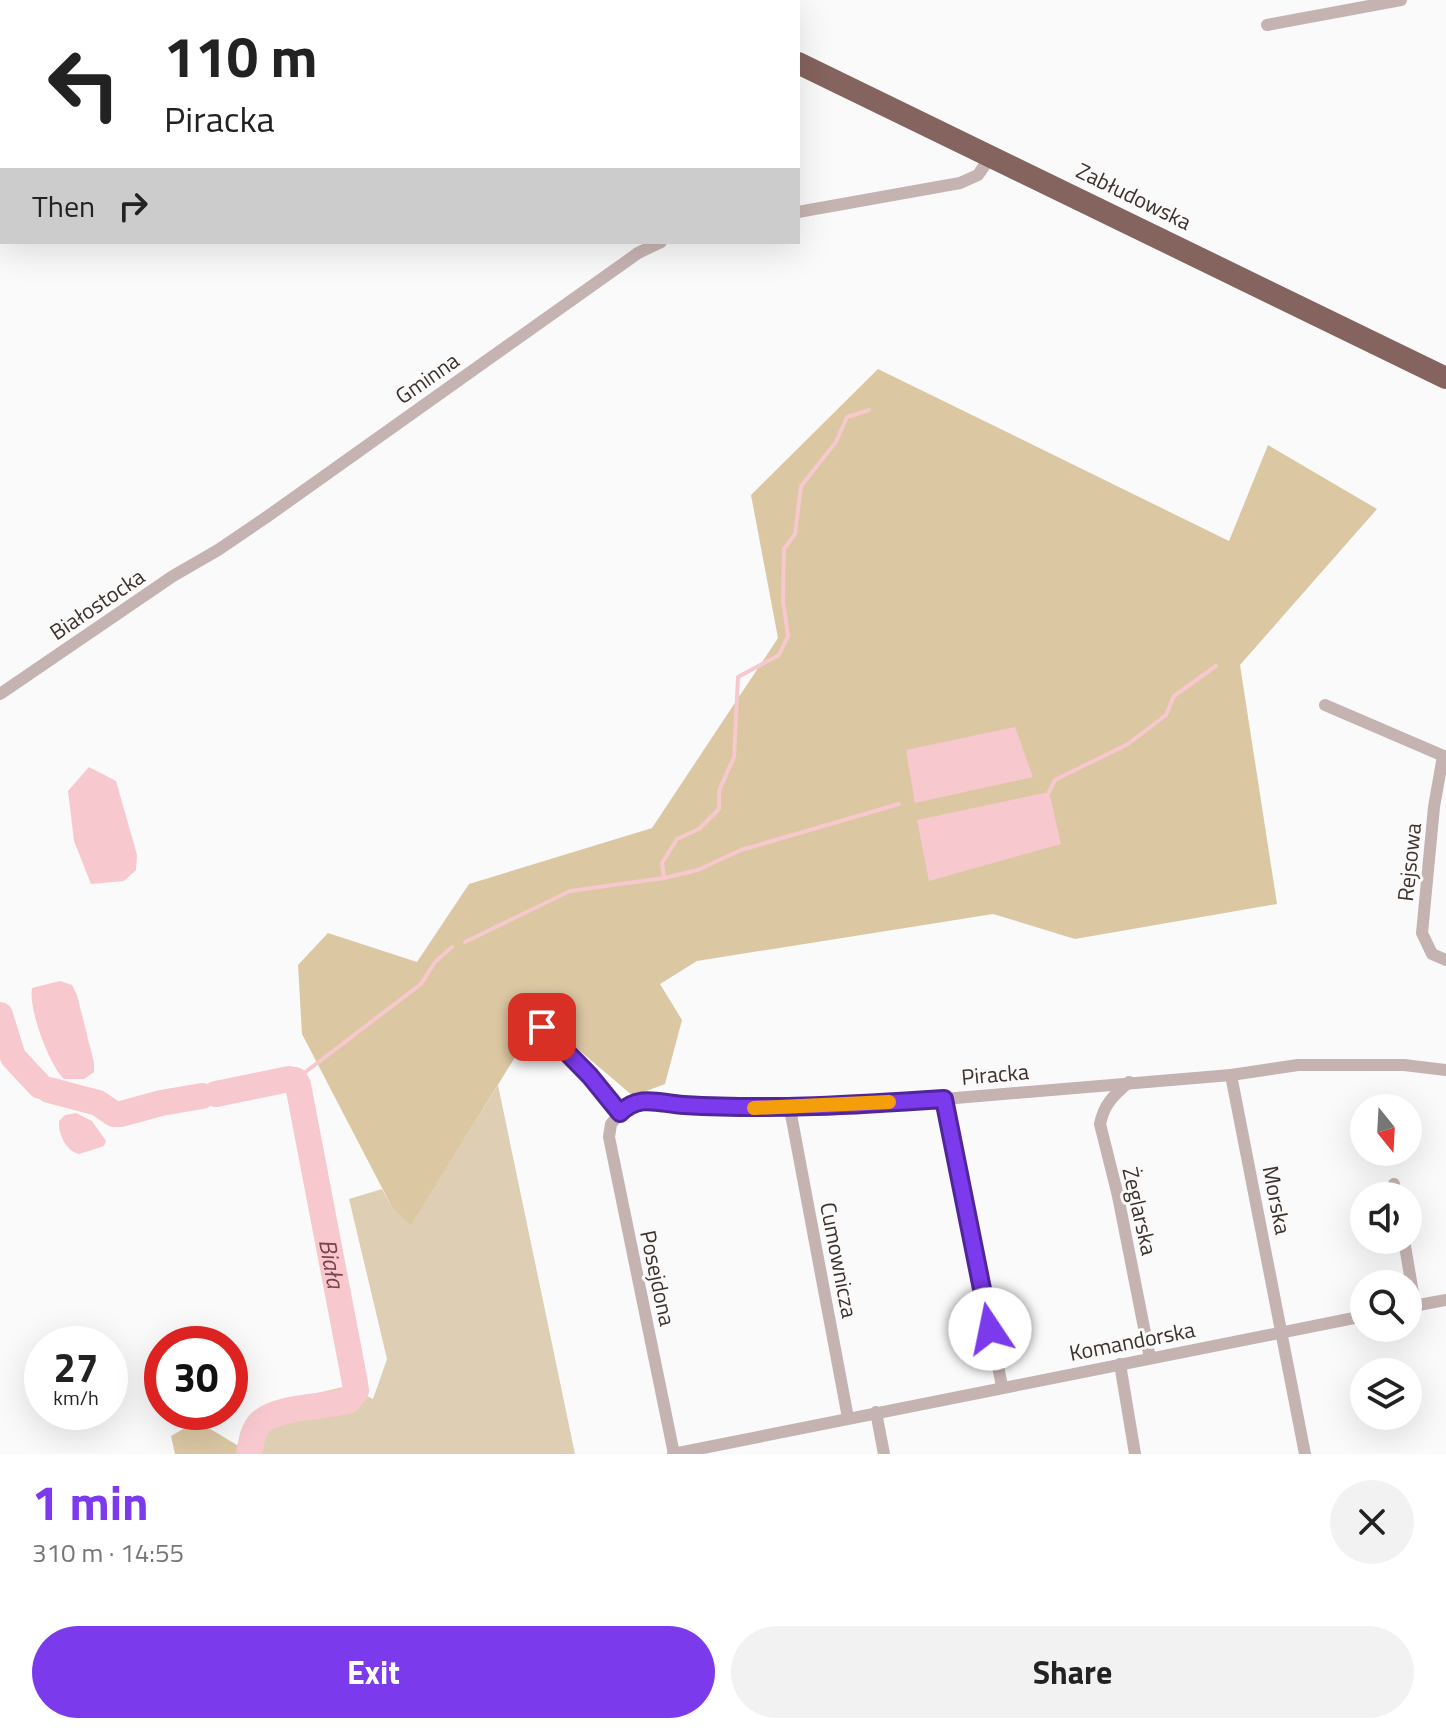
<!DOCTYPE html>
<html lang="en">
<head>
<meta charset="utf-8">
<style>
	:root { --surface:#fff; --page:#f2f2f2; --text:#222; --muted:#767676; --accent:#7c3aed }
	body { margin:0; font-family:"Titillium Web",sans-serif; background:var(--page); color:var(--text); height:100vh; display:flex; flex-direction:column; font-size:30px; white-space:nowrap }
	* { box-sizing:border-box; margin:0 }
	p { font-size:26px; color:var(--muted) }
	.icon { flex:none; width:44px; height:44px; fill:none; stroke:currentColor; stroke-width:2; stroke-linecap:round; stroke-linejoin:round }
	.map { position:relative; height:1454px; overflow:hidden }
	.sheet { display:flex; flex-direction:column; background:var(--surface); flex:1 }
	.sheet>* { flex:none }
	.top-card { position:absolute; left:0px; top:0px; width:800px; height:244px; box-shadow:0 8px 32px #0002; background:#fff; color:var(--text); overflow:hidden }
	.needle { width:52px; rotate:162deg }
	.tools { position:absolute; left:1350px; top:1094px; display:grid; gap:16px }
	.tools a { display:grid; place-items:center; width:72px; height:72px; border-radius:50%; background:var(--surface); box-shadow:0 8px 32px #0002; font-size:40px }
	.speed { position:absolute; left:24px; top:1326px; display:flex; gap:16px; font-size:40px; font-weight:700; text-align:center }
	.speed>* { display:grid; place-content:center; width:104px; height:104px; border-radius:50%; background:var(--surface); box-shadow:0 8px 32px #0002; line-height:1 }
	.speed small { font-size:20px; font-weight:400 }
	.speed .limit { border:12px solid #d22; background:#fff; color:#111 }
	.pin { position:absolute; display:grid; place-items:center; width:68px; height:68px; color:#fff; margin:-34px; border-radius:16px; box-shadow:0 4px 12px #0006 }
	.me { position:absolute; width:88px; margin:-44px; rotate:349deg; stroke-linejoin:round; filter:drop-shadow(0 0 6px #0008) }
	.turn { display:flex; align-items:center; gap:28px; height:168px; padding:0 32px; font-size:36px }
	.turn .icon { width:104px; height:104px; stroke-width:2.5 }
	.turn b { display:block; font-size:56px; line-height:68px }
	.then { display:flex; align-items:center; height:76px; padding:0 32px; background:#0003; gap:16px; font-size:30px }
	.round { display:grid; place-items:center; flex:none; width:84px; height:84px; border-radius:42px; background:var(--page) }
	.summary { display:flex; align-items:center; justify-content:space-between; height:136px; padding:0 32px }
	h1 { font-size:48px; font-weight:700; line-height:60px; color:var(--accent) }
	.primary-button { display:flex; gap:16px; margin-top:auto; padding:16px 32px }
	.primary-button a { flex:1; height:92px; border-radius:48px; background:var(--accent); color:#fff; font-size:32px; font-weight:700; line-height:92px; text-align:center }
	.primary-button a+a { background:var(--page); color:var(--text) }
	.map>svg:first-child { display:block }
	.green { fill:#decfb4 }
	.forest { fill:#dcc7a3 }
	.water { fill:#f7c8cd }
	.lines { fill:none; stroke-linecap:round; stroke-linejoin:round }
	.stream { stroke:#f7c8cd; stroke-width:4 }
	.river { stroke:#f7c8cd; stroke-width:26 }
	.street { stroke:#c5b3b1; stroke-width:12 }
	.highway { stroke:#85635e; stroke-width:22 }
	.route-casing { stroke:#51269a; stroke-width:20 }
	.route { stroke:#7c3aed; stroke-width:14 }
	.slow { stroke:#f59e0b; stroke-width:14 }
	.labels { text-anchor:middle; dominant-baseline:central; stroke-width:6; stroke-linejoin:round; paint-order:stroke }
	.street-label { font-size:22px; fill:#3e312a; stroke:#fafafa }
	.water-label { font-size:24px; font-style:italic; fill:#7d414b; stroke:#fafafa }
</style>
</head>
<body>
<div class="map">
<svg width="1446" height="1454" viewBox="0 0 1446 1454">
	<rect width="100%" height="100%" fill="#fafafa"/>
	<!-- green -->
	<polygon class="green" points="498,1085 575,1454 241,1454 253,1413 271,1404 347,1386 373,1399 387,1359 349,1199 382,1189 393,1209 411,1224"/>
	<!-- forest -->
	<g class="forest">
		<polygon points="878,369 1229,541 1268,445 1377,509 1240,665 1277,904 1075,939 993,914 697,961 660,984 682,1020 665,1084 633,1096 540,1017 411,1225 393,1209 302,1034 298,965 328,933 417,962 469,884 652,828 778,638 751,495"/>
		<polygon points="197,1421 242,1448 241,1454 175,1454 171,1436"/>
	</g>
	<!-- water -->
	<g class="water">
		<polygon points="1015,727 1033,777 915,803 906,750"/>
		<polygon points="89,767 116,781 137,855 136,870 124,881 91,884 74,841 68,791"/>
		<polygon points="1049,792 1061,844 929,881 917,820"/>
		<path d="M60,981L72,985L77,995L94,1063V1072L84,1079H64C49,1065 28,1008 32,988Z"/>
		<path d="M76,1113L92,1121L106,1141L104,1146L79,1154C66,1151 58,1134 59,1121L65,1115Z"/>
	</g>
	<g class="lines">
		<!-- stream -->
		<g class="stream">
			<polyline points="1049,792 1055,780 1128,744 1166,715 1174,696 1216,666"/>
			<polyline points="664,878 662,863 677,839 699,829 719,809 719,791 734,757 738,677 779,655 788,636 783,601 784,549 795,534 801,486 836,442 847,417 869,410"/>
			<polyline points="465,942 570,891 664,878 698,870 741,850 899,804"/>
			<polyline points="295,1080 421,984 435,962 452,947"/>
		</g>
		<!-- river -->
		<g class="river">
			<polyline points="0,1015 13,1057 40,1086"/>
			<polyline points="49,1090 98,1103 114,1114 121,1114 161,1103 202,1096"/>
			<path id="s1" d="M216,1094L289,1079L295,1080L298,1085L355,1383L356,1391L348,1401C325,1407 277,1406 260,1423C252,1431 251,1444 249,1454"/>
		</g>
		<!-- street -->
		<g class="street">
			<polyline points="782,0 783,2"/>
			<polyline points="1267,25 1401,0"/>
			<polyline points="798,212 960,183 978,175 991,156"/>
			<polyline points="0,694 173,576 218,550 268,516 638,253 661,242"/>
			<polyline points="1325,705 1446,757"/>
			<polyline points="1443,756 1434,807 1422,933 1432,954 1446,960"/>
			<polyline points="542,1027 590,1076 620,1113 628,1105 640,1100 728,1108 790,1109 944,1099 1231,1075 1298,1065 1404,1065 1446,1070"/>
			<polyline points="1231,1075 1305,1454"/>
			<path d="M1129,1082C1114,1095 1104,1104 1100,1124L1118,1196L1150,1358"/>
			<polyline points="944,1099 1002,1386"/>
			<polyline points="790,1109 848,1418"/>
			<polyline points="620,1113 611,1124 609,1137 674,1454"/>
			<polyline points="1394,1184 1396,1196"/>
			<polyline points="1404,1240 1415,1305"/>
			<polyline points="1408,1307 1446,1300"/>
			<polyline points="1120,1364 1135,1454"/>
			<polyline points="876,1412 884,1454"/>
			<polyline points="673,1454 1364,1316"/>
		</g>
		<!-- highway -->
		<g class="highway">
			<polyline points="673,0 677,2"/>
			<polyline points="798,63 1446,378"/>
		</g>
	</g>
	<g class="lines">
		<!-- route casing -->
		<g class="route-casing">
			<path id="route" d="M542,1027L590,1076L620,1113C640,1093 660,1104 684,1105C771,1110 857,1105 944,1099L990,1329"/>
		</g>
		<!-- route -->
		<use href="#route" class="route"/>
		<!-- slow -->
		<polyline class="slow" points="754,1108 889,1102"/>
	</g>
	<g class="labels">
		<!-- street labels -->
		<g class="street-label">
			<text transform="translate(1134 196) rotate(26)">Zabłudowska</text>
			<text transform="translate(427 378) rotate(-35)">Gminna</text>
			<text transform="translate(97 604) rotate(-34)">Białostocka</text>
			<text transform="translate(1409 862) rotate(-84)">Rejsowa</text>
			<text transform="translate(995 1074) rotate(-5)">Piracka</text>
			<text transform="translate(1277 1200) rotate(79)">Morska</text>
			<text transform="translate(1140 1211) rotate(77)">Żeglarska</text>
			<text transform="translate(839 1260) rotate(79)">Cumownicza</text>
			<text transform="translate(658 1278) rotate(78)">Posejdona</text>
			<text transform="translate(1132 1341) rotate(-11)">Komandorska</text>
		</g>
		<!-- water labels -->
		<g class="water-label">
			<text stroke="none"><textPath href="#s1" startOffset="268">Biała</textPath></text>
		</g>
	</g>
</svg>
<div class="tools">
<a><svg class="needle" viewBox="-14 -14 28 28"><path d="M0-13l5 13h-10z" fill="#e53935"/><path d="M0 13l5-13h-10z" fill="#767676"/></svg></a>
<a><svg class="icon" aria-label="sound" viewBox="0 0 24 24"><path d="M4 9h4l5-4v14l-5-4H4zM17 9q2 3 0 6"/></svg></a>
<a><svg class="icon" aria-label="search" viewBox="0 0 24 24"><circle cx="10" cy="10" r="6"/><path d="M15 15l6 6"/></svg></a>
<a><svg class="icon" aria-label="layers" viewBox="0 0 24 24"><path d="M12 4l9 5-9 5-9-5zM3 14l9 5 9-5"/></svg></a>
</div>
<div class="speed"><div>27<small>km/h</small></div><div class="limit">30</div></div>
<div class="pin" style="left:542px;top:1027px;background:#d93025"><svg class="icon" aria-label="arrive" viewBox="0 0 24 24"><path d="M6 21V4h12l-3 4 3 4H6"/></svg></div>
<svg class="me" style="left:990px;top:1329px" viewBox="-20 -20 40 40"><circle r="19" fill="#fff"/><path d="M0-13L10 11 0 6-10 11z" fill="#7c3aed"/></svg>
<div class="top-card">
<div class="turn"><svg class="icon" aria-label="left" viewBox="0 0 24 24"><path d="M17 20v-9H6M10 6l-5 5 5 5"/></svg><div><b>110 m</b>Piracka</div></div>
<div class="then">Then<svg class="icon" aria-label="right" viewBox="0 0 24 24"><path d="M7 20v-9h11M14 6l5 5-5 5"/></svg></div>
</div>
</div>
<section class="sheet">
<div class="summary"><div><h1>1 min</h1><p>310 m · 14:55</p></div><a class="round"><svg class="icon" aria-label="close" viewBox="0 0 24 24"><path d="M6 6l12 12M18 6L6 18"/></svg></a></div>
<div class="primary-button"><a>Exit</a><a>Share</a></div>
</section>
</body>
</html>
